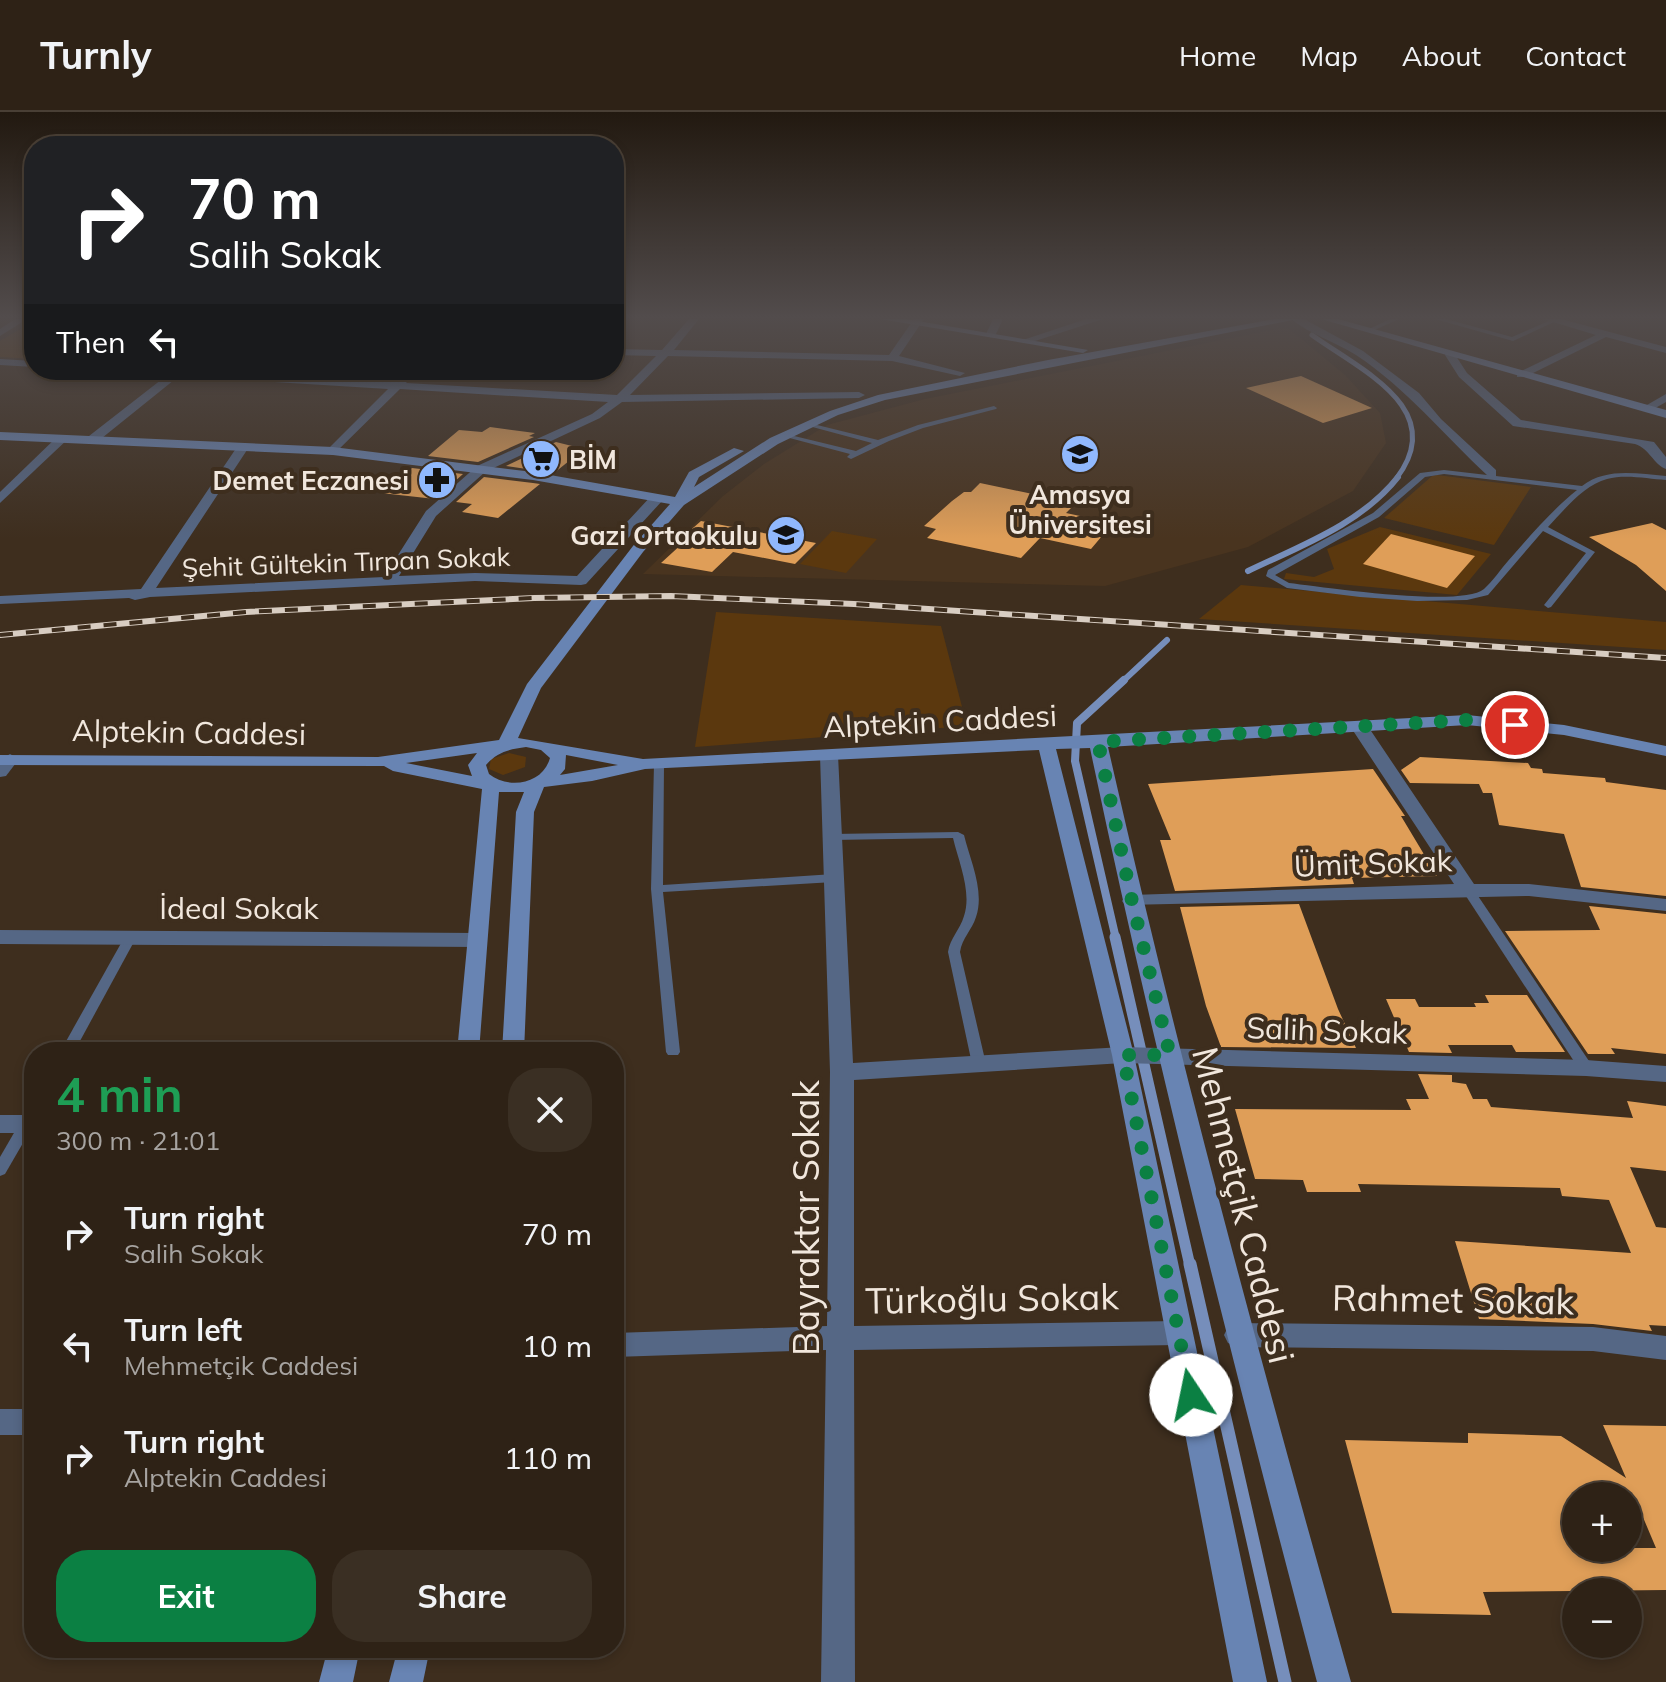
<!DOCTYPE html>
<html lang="en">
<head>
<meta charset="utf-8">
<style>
	:root { --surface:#2e2216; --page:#3a2f23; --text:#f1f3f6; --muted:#a7a4a1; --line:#493f35; --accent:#0b8043 }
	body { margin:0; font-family:Mulish,sans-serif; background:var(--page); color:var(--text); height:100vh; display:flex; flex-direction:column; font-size:30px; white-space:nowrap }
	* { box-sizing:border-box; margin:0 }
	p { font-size:26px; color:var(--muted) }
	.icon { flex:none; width:44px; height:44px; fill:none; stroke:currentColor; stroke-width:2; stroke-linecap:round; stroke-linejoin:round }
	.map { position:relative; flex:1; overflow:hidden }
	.sheet { position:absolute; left:24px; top:930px; width:600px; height:616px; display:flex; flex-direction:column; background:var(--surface); border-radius:32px; box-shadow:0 4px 12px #0003,0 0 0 2px var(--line) }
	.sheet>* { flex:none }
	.guide { position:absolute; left:24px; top:24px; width:600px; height:244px; border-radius:32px; box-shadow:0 4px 12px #0003,0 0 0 2px var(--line); background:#202124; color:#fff; overflow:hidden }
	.tools { position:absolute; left:1562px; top:1370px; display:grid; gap:16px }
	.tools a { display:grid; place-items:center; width:80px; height:80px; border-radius:50%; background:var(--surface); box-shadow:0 4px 12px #0003,0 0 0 2px var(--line); font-size:40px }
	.pin { position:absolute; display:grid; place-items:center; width:68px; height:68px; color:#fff; margin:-34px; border:4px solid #fff; border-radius:50%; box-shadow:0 2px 8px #0007 }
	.me { position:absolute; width:88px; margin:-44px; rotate:349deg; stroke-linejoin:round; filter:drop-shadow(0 0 6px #0008) }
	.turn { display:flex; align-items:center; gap:28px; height:168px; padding:0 32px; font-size:36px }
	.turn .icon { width:104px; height:104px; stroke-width:2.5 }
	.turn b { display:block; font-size:56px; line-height:68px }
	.then { display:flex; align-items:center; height:76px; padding:0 32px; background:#0003; gap:16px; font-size:30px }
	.round { display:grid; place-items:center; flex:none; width:84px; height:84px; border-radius:32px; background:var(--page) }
	.summary { display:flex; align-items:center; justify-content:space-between; height:136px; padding:0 32px }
	h1 { font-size:48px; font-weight:700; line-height:60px; color:#1e9e55 }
	.action { display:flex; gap:16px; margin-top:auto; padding:16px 32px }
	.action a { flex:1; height:92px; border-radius:32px; background:var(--accent); color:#fff; font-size:32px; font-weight:700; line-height:92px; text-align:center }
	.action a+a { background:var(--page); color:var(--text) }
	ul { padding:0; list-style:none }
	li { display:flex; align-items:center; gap:24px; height:112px; padding:0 32px }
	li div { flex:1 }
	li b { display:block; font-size:30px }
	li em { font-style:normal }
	header { display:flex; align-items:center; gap:48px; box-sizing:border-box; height:112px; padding:0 40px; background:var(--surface); border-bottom:2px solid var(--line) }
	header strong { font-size:38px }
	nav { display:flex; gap:44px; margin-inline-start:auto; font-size:28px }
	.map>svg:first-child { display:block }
	.built { fill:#49341f }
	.green { fill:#5b380e }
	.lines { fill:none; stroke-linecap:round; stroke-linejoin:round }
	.stream-far4 { stroke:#768ebb; stroke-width:5 }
	.stream-far3 { stroke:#768ebb; stroke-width:6 }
	.stream-far2 { stroke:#768ebb; stroke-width:8 }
	.stream-far1 { stroke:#768ebb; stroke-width:11 }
	.stream { stroke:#768ebb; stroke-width:13 }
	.building { fill:#df9e58; fill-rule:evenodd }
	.lane { fill:#556785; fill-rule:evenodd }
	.street { fill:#556785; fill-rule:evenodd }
	.secondary { fill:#6884b3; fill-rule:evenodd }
	.rail-casing { stroke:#d8cdc2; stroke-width:6 }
	.rail { stroke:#3e2e1e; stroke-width:4; stroke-dasharray:13; stroke-linecap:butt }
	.route { stroke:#0b8043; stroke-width:14; stroke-dasharray:0 25.2 }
	.labels { text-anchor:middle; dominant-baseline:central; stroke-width:8; stroke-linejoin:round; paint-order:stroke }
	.far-poi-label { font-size:26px; font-weight:bold; fill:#f1e7dd; stroke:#3e2e1e; text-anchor:end }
	.far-street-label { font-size:26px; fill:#f1e7dd; stroke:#3e2e1e }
	.street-label { font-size:30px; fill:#f1e7dd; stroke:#3e2e1e }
	.near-street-label { font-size:36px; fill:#f1e7dd; stroke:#3e2e1e }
</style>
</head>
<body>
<header>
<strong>Turnly</strong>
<nav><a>Home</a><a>Map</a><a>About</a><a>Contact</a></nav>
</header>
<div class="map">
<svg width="1666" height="1570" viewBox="0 0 1666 1570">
	<rect width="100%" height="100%" fill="#3e2e1e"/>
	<!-- built -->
	<polygon class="built" points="1287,215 1345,263 1380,301 1386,331 1353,379 1248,435 1105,474 643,462 723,384 764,352 827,313 925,287"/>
	<!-- green -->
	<g class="green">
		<polygon points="34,209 34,247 0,245 0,229"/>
		<polygon points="1437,363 1531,375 1494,433 1384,406 1432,364"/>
		<polygon points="1380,415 1491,442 1457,483 1284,467 1286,461 1314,465 1334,457 1327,437"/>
		<polygon points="832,419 877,427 846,461 800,452"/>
		<polygon points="1241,473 1666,510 1666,538 1199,507"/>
		<polygon points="716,500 941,514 967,614 695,635"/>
		<polygon points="509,641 526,645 525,655 503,663 489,657 491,647"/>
	</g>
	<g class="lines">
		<!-- stream-far4 -->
		<path class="stream-far4" d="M1312,223C1360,258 1450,297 1396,367"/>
		<!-- stream-far3 -->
		<g class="stream-far3">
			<path d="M1248,459C1300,434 1361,412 1398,365"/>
			<polyline points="1122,570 1167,528"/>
		</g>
		<!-- stream-far2 -->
		<polyline class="stream-far2" points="1116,827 1075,649 1077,611 1124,568"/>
		<!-- stream-far1 -->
		<polyline class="stream-far1" points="1115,825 1190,1154"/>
		<!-- stream -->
		<polyline class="stream" points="1190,1152 1285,1570"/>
	</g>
	<!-- building -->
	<g class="building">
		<polygon points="1301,264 1372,296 1323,311 1246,276"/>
		<polygon points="490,315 535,321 529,324 534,325 478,350 428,344 459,318 482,320"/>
		<polygon points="556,330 584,337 554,361 506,354"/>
		<polygon points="412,356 463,362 435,387 381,381"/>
		<polygon points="484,365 533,371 540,372 498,406 462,400 472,392 456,390"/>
		<polygon points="980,371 1076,391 1066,401 1113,411 1091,437 1040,426 1021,446 927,426 936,417 924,414 952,389 964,380 971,380"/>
		<polygon points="701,409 816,431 795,452 733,440 712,460 661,451 684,430 678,429"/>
		<polygon points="1652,411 1666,418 1666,479 1636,453 1589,425"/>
		<polygon points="1391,422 1475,444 1447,476 1363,452"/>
		<polygon points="1420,645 1528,651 1531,656 1542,657 1543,661 1605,666 1606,670 1666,678 1666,784 1581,775 1564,722 1499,713 1492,681 1483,681 1479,672 1410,671 1401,658"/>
		<polygon points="1373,657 1405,704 1401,704 1437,764 1352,766 1354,772 1175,779 1160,728 1171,728 1148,672"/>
		<polygon points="1299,792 1338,897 1356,936 1221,935 1206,894 1180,795"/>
		<polygon points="1589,794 1666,802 1666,942 1611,936 1615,942 1588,942 1505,819 1600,818"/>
		<polygon points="1485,883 1527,883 1565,940 1516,940 1512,933 1448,933 1452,941 1409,940 1386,887 1415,887 1419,895 1476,895 1474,891 1489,891"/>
		<polygon points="1418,962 1452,963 1452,970 1466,972 1473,987 1487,987 1491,995 1633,1006 1627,989 1666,994 1666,1059 1630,1055 1656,1115 1666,1116 1666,1214 1649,1213 1652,1219 1593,1212 1479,1207 1455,1129 1631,1141 1609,1088 1562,1084 1560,1076 1358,1072 1361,1080 1307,1080 1303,1068 1255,1067 1235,997 1411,998 1406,987 1429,987"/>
		<path d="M1603,1313L1666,1314V1478L1483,1480L1491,1503L1392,1501L1345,1328L1468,1331V1321L1561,1324L1626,1366ZM1576,1384H1634L1656,1436H1576Z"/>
	</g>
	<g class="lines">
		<!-- lane -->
		<g class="lane">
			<polygon points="1390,207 1399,207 1370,220 1365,219"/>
			<polygon points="1435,207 1446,207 1512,225 1551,208 1556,209 1513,229"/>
			<polygon points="994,294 997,296 996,297 923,316 889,329 851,347 847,345 850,342 782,324 786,322 856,339 872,331 805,313 809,311 878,328 918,313"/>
			<path d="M1444,358L1582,374C1607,355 1637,362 1666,364V368C1648,367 1626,362 1607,367C1584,373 1564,398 1548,415L1595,440L1551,495L1548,496L1544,493L1586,441L1543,419L1488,483L1467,488L1417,489L1360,485L1287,476L1266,464L1268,458L1373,401L1420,361ZM1444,362L1577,378C1551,399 1530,424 1508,449C1500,458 1493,469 1484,477C1461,496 1323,475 1289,471L1275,463L1379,405L1425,365Z"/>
			<polygon points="659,649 664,652 663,773 834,762 840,766 834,770 663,780 680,940 678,943 668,943 666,940 651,777 654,652"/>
			<path d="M958,720L964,723C970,748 985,779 976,805C972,818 962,826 960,840L986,952L984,955H974L972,952L948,840C950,826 960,818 964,804C972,780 959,751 953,726L832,728L826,725L832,722Z"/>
			<polygon points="1468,774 1472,775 1591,952 1593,956 1591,960 1581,960 1462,778"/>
			<polygon points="130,822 136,826 74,940 60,940 124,826"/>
			<polygon points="34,994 34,1012 5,1062 0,1064 0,1045 29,995"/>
		</g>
		<!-- street -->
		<g class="street">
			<polygon points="15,207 27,207 0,224 0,217"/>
			<polygon points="689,207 699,207 674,238 889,243 914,207 924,207 899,244 965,261 960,264 892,249 668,244 630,283 859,280 865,283 859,286 622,290 600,306 485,360 436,404 399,464 475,461 577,464 652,383 662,383 662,389 586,472 581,473 475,469 150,485 135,488 129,486 0,492 0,484 141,477 239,332 243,331 249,335 156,476 384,465 426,399 477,354 592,302 608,290 400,277 333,343 329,342 329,336 388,277 179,264 97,330 89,330 89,324 166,264 126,261 121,258 185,258 394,270 407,258 418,258 406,271 617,283 656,244 614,243 614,237 662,238"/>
			<polygon points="993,207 1003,207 996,222 991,225 986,222"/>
			<polygon points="1086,207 1103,207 1032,230 1023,228"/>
			<path d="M1291,207H1304L1363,239L1419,281L1441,307L1496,358V364H1488C1444,323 1406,276 1356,243C1335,230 1310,222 1291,207Z"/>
			<polygon points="1543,207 1561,207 1666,235 1666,241 1606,225 1525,265 1517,265 1517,261 1596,223"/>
			<path d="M1446,241H1454L1467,261L1521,308L1654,330L1666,345V357C1653,352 1650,337 1635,332L1513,314L1459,265L1445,243Z"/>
			<polygon points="0,247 34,249 34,255 0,253"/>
			<polygon points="1666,282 1666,290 1650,299 1640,297"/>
			<polygon points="59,323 69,326 0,391 0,380"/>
			<polygon points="1359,609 1365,610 1474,772 1529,772 1666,787 1666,799 1529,784 1125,793 1122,789 1125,785 1132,783 1454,772 1350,614"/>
			<polygon points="829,638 838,643 853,951 1123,935 1586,948 1666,954 1666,970 1586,964 1123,951 854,968 854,1214 1178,1209 1188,1213 1192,1221 1188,1229 1178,1233 854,1238 855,1570 821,1570 826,1238 614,1245 614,1221 827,1214 830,960 820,643"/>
			<polygon points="10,642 19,647 6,664 0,665 0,648"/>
			<polygon points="0,818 477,821 487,828 477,835 0,832"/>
			<rect x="0" y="1003" width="34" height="18"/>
			<polygon points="1238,1211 1593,1215 1666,1224 1666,1248 1593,1239 1238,1235 1228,1231 1224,1223 1228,1215"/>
			<rect x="0" y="1297" width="34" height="26"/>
		</g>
		<!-- secondary -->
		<g class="secondary">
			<polygon points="880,207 906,207 1088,238 1083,241"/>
			<path d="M1275,207H1298L885,288L838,303L778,332L684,393L643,440L541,576L518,626L643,647L1467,603L1564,613L1666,634V644L1564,623L1467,613L1108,635C1179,949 1263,1260 1351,1570H1317C1235,1260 1156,950 1090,636L1056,637L1134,943L1267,1570H1233L1112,943L1039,638L645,657L592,669L544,675L534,700L524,940H502L516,700L524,680H499L479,940H457L482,677L393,659L384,654L0,653V643L378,645L499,628L527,572L633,434L670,392L533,368L333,343L0,328V320L333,335L533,360L675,385L689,360L734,336L744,339L699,365L694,375L770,326L830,299L878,283L1048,248ZM526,635L541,638L550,646C543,672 509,678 489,662L486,653C497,640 510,637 526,635ZM477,641L468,653L472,664L406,651ZM566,643L618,653L560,663L565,657Z"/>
			<polygon points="1321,207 1338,207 1666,298 1666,306"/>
			<polygon points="328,1536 360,1536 353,1570 319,1570"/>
			<polygon points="398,1536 430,1536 423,1570 389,1570"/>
		</g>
		<!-- rail casing -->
		<g class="rail-casing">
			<polyline id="rail" points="0,523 246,500 534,486 671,484 854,492 1666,546"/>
		</g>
		<!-- rail -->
		<use href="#rail" class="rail"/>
	</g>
	<!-- sky -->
	<linearGradient id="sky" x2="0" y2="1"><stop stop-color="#221910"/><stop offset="0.48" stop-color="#524c4c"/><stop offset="1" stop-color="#524c4c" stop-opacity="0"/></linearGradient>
	<rect width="1666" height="427" fill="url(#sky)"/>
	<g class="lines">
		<!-- route -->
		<polyline class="route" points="1191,1283 1123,943 1170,943 1132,789 1098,630 1467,608 1515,613"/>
	</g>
	<!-- icons -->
	<defs>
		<g id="university-disc" transform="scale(2)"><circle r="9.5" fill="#90b8fd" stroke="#3e2e1e"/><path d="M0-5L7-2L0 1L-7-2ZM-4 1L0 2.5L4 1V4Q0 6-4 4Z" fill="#111"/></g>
		<g id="supermarket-disc" transform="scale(2)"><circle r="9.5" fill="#90b8fd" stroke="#3e2e1e"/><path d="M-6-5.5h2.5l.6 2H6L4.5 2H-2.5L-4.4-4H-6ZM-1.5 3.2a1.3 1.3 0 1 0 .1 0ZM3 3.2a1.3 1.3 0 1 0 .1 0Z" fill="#111"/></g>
		<g id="pharmacy-disc" transform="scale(2)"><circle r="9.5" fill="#90b8fd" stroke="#3e2e1e"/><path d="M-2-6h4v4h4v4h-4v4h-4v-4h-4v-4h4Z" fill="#111"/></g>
		<g id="school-disc" transform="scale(2)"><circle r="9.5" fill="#90b8fd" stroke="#3e2e1e"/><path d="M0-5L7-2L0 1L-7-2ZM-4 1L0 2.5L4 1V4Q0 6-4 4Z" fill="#111"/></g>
	</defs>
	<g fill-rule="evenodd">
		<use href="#university-disc" x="1080" y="342"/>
		<use href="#supermarket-disc" x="541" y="347"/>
		<use href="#pharmacy-disc" x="437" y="368"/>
		<use href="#school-disc" x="786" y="423"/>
	</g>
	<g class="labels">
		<!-- far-poi labels -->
		<g class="far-poi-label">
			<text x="569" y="347" text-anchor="start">BİM</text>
			<text x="409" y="368">Demet Eczanesi</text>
			<text x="1080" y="382" text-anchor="middle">Amasya<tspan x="1080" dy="30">Üniversitesi</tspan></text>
			<text x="758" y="423">Gazi Ortaokulu</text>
		</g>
		<!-- far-street labels -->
		<g class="far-street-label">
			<text transform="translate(346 450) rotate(-2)">Şehit Gültekin Tırpan Sokak</text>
		</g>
		<!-- street labels -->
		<g class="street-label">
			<text transform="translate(940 609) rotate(-3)">Alptekin Caddesi</text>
			<text transform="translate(189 620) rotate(1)">Alptekin Caddesi</text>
			<text transform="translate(1373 751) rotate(-2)">Ümit Sokak</text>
			<text x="239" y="796">İdeal Sokak</text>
			<text transform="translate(1327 918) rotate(2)">Salih Sokak</text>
		</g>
		<!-- near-street labels -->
		<g class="near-street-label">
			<text transform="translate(1244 1093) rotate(76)">Mehmetçik Caddesi</text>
			<text transform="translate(805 1106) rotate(-90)">Bayraktar Sokak</text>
			<text transform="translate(992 1186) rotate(-1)">Türkoğlu Sokak</text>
			<text transform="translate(1453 1187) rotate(1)">Rahmet Sokak</text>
		</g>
	</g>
</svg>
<div class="tools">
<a>+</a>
<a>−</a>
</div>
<div class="pin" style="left:1515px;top:613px;background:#d93025"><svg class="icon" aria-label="arrive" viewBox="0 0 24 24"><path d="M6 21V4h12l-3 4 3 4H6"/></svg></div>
<svg class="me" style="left:1191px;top:1283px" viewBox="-20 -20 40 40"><circle r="19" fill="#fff"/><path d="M0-13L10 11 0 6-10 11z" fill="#0b8043"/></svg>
<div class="guide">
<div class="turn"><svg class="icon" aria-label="right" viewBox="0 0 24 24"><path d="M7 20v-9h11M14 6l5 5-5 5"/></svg><div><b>70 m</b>Salih Sokak</div></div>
<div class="then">Then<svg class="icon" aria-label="left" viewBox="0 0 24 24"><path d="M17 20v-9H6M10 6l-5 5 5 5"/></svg></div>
</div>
<section class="sheet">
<div class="summary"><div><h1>4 min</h1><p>300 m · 21:01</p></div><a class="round"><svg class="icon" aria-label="close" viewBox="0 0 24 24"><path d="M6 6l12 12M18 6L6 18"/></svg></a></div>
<ul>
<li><svg class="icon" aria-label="right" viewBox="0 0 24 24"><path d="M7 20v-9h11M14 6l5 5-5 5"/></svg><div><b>Turn right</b><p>Salih Sokak</p></div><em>70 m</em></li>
<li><svg class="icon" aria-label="left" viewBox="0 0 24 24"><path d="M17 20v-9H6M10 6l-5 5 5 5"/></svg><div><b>Turn left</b><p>Mehmetçik Caddesi</p></div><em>10 m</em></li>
<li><svg class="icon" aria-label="right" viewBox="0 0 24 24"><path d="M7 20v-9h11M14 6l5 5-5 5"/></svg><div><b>Turn right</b><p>Alptekin Caddesi</p></div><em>110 m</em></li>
</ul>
<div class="action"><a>Exit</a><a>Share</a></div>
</section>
</div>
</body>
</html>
